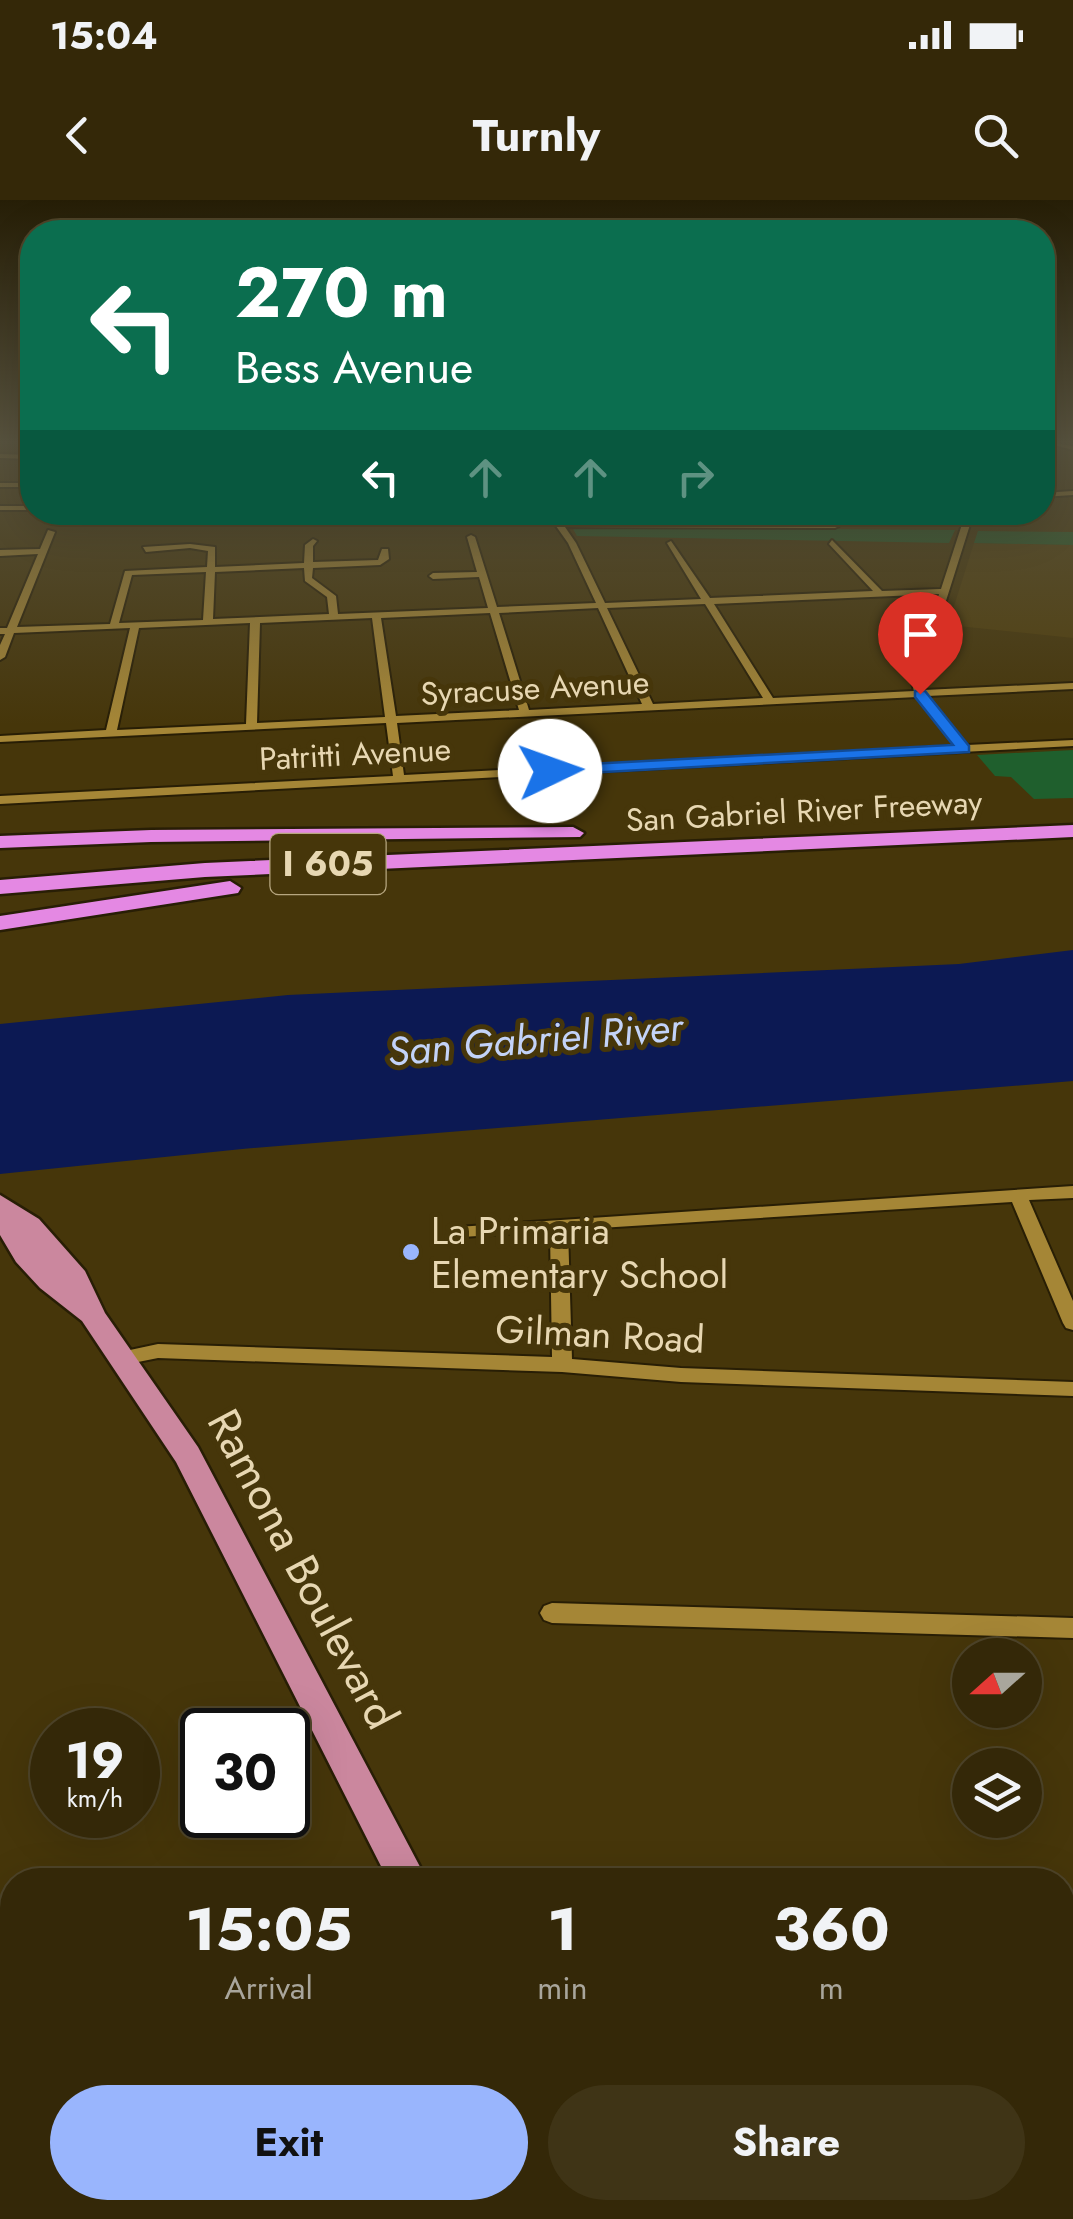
<!DOCTYPE html>
<html lang="en">
<head>
<meta charset="utf-8">
<style>
	:root { --surface:#342808; --page:#3f3416; --text:#f1f3f6; --muted:#a9a69c; --line:#4e4429; --accent:#99b5fd }
	body { margin:0; font-family:Jost,sans-serif; background:var(--page); color:var(--text); height:100vh; display:flex; flex-direction:column; font-size:38px; white-space:nowrap }
	* { box-sizing:border-box; margin:0 }
	p { font-size:32px; color:var(--muted) }
	.icon { flex:none; width:55px; height:55px; fill:none; stroke:currentColor; stroke-width:2; stroke-linecap:round; stroke-linejoin:round }
	.map { position:relative; flex:1; overflow:hidden }
	.panel { position:absolute; left:0px; top:1668px; width:1075px; height:352px; display:flex; flex-direction:column; background:var(--surface); border-radius:40px 40px 0 0; box-shadow:0 10px 40px #0002,0 0 0 2px var(--line) }
	.panel>* { flex:none }
	.top-card { position:absolute; left:20px; top:20px; width:1035px; height:305px; border-radius:40px; box-shadow:0 10px 40px #0002,0 0 0 2px var(--line); background:#0b6e4f; color:#fff; overflow:hidden }
	.needle { width:65px; rotate:249deg }
	.tools { position:absolute; left:952px; top:1438px; display:grid; gap:20px }
	.tools a { display:grid; place-items:center; width:90px; height:90px; border-radius:50%; background:var(--surface); box-shadow:0 10px 40px #0002,0 0 0 2px var(--line); font-size:50px }
	.speed { position:absolute; left:30px; top:1508px; display:flex; gap:20px; font-size:50px; font-weight:700; text-align:center }
	.speed>* { display:grid; place-content:center; width:130px; height:130px; border-radius:50%; background:var(--surface); box-shadow:0 10px 40px #0002,0 0 0 2px var(--line); line-height:1 }
	.speed small { font-size:25px; font-weight:400 }
	.speed .limit { border:5px solid #111; border-radius:15px; background:#fff; color:#111 }
	.pin { position:absolute; display:grid; place-items:center; width:85px; height:85px; color:#fff; margin:-102px -42px; border-radius:50% 50% 50% 0; rotate:-45deg; box-shadow:0 0 10px #0007 }
	.pin .icon { rotate:45deg }
	.me { position:absolute; width:110px; margin:-55px; rotate:87deg; stroke-linejoin:round; filter:drop-shadow(0 0 8px #0008) }
	.turn { display:flex; align-items:center; gap:35px; height:210px; padding:0 50px; font-size:45px }
	.turn .icon { width:130px; height:130px; stroke-width:2.5 }
	.turn b { display:block; font-size:70px; line-height:85px }
	.lanes { display:flex; align-items:center; height:95px; padding:0 50px; background:#0003; justify-content:center; gap:50px; direction:ltr }
	.lanes .off { opacity:.35 }
	.eta { display:flex; justify-content:space-evenly; align-items:center; height:170px; text-align:center }
	.eta b { font-size:60px; font-weight:700; line-height:70px }
	.action { display:flex; gap:20px; margin-top:auto; padding:20px 50px }
	.action a { flex:1; height:115px; border-radius:60px; background:var(--accent); color:#111; font-size:40px; font-weight:700; line-height:115px; text-align:center }
	.action a+a { background:var(--page); color:var(--text) }
	.status { display:flex; justify-content:space-between; align-items:center; height:70px; padding:0 50px; background:var(--surface); direction:ltr }
	.status svg { height:28px; fill:currentColor }
	header { display:flex; justify-content:space-between; align-items:center; height:130px; padding:0 50px; background:var(--surface); font-size:45px; font-weight:700 }
	.map>svg:first-child { display:block }
	.built { fill:#513f0c }
	.green { fill:#1f5f2d }
	.water { fill:#0c1953 }
	.lines { fill:none; stroke-linecap:round; stroke-linejoin:round }
	.minor-casing { stroke:#281e05; stroke-width:4 }
	.major-casing { stroke:#281e05; stroke-width:5 }
	.highway-casing { stroke:#281e05; stroke-width:5 }
	.minor { fill:#a58636; fill-rule:evenodd }
	.major { fill:#cb879e; fill-rule:evenodd }
	.highway { fill:#e488e3; fill-rule:evenodd }
	.route { fill:#1a73e8; stroke:#114b97; stroke-width:2.5 }
	.poi-dot { fill:#99b5fd; stroke:#46360a; stroke-width:4 }
	.labels { text-anchor:middle; dominant-baseline:central; stroke-width:10; stroke-linejoin:round; paint-order:stroke }
	.far-street-label { font-size:32px; fill:#e7d7b2; stroke:#46360a }
	.shield { fill:#46360a; stroke:#b7a780; stroke-width:2.5 }
	.shield-label { font-size:35px; font-weight:bold; fill:#e7d7b2 }
	.poi-label { font-size:38px; fill:#e7d7b2; stroke:#46360a; text-anchor:start }
	.street-label { font-size:38px; fill:#e7d7b2; stroke:#46360a }
	.water-label { font-size:40px; font-style:italic; fill:#c3d3f8; stroke:#46360a }
	.near-street-label { font-size:45px; fill:#e7d7b2; stroke:#46360a }
</style>
</head>
<body>
<div class="status"><b>15:04</b><svg viewBox="0 0 49 12"><path d="M0 12V9h3v3zM5 12V6h3v6zM10 12V3h3v9zM15 12V0h3v12zM26 1h20v11H26zM47 4h2v5h-2z"/></svg></div>
<header><svg class="icon" aria-label="back" viewBox="0 0 24 24"><path d="M15 5l-7 7 7 7"/></svg>Turnly<svg class="icon" aria-label="search" viewBox="0 0 24 24"><circle cx="10" cy="10" r="6"/><path d="M15 15l6 6"/></svg></header>
<div class="map">
<svg width="1073" height="2019" viewBox="0 0 1073 2019">
	<rect width="100%" height="100%" fill="#46360a"/>
	<!-- built -->
	<g class="built">
		<polygon points="237,312 540,312 550,326 228,323"/>
		<polygon points="974,343 1073,345 1073,438 948,425"/>
	</g>
	<!-- green -->
	<g class="green">
		<polygon points="572,327 955,330 949,343 577,336"/>
		<polygon points="978,331 1073,332 1073,345 974,343"/>
		<polygon points="1073,550 1073,598 1034,599 1011,577 995,576 977,555"/>
	</g>
	<!-- water -->
	<polygon class="water" points="1073,750 1073,881 242,949 0,974 0,824 288,795 959,764"/>
	<g class="lines">
		<!-- minor casing -->
		<g class="minor-casing">
			<g id="minor">
				<polygon points="1046,242 1073,246 1073,250 1047,243"/>
				<polygon points="0,254 32,255 32,259 0,258"/>
				<rect x="0" y="283" width="32" height="4"/>
				<polygon points="1073,291 1073,295 1042,297 1042,293"/>
				<rect x="0" y="306" width="32" height="4"/>
				<polygon points="57,312 66,312 59,321 53,321"/>
				<polygon points="226,312 234,312 226,324 220,324"/>
				<path d="M546,312H554L562,323L835,324L839,326L835,328L565,327L576,343L605,403L701,399L667,343L671,341L710,398L873,391L829,344L832,340L882,391L941,389L966,312H974L921,480L924,490L1073,483V489L927,496L967,545L1073,540V546L0,604V596L393,576L386,523L0,542V536L106,530L130,428L14,433L5,457L0,460V445L5,434H0V428H7L38,354L0,356V350L40,349L48,330L55,332L17,427L110,424L125,371L207,367L208,351L190,348L146,352L143,347L190,344L215,347V367L304,363L305,345L313,339L317,341L313,346V362L378,360L382,349H388L389,359L380,365L313,368L312,378L336,396L338,414L488,408L479,377L433,379L429,376L433,373L477,372L467,337L471,335L475,337L497,407L596,403L568,343ZM304,368L305,381L327,397L329,414L213,419L215,372ZM206,372L203,420L119,423L132,375ZM939,394L911,480L914,491L773,498L714,404ZM705,404L763,498L653,504L607,408ZM598,408L642,504L529,510L499,413ZM490,413L519,510L396,516L381,418ZM372,418L385,517L257,523L260,423ZM250,423L246,524L117,530L139,428ZM917,497L956,546L404,575L397,523Z"/>
				<polygon points="1073,986 1073,998 1029,1000 1073,1101 1073,1130 1066,1128 1063,1123 1012,1002 568,1030 572,1159 681,1168 1073,1182 1073,1196 681,1182 562,1172 158,1158 123,1165 116,1163 113,1158 116,1153 158,1144 552,1157 550,1031 463,1037 454,1031 457,1027"/>
				<polygon points="552,1403 1073,1418 1073,1438 552,1423 544,1420 540,1413 544,1406"/>
			</g>
		</g>
		<!-- major casing -->
		<g class="major-casing">
			<g id="major">
				<polygon points="0,995 39,1019 85,1071 105,1113 198,1247 427,1680 388,1680 176,1262 82,1121 40,1088 16,1062 0,1035"/>
				<polygon points="1062,1783 1073,1784 1073,1824 1062,1823"/>
				<polygon points="545,2008 591,2008 595,2019 549,2019"/>
			</g>
		</g>
		<!-- highway casing -->
		<g class="highway-casing">
			<g id="highway">
				<polygon points="1073,625 1073,637 205,677 0,694 0,680 205,663"/>
				<polygon points="573,627 584,633 580,637 151,642 0,648 0,636 151,630"/>
				<polygon points="230,681 241,688 238,693 0,730 0,716"/>
			</g>
		</g>
		<!-- minor -->
		<use href="#minor" class="minor"/>
		<!-- major -->
		<use href="#major" class="major"/>
		<!-- highway -->
		<use href="#highway" class="highway"/>
	</g>
	<!-- sky -->
	<linearGradient id="sky" x2="0" y2="1"><stop stop-color="#261e06"/><stop offset="0.46" stop-color="#57523e"/><stop offset="1" stop-color="#57523e" stop-opacity="0"/></linearGradient>
	<rect width="1073" height="525" fill="url(#sky)"/>
	<!-- route -->
	<polygon class="route" points="915,491 925,491 969,546 969,552 550,575 542,571 550,566 953,545 915,497"/>
	<!-- markers -->
	<circle class="poi-dot" cx="411" cy="1052" r="10"/>
	<g class="labels">
		<!-- far-street labels -->
		<g class="far-street-label">
			<text transform="translate(535 488) rotate(-3)">Syracuse Avenue</text>
			<text transform="translate(355 554) rotate(-3)">Patritti Avenue</text>
			<text transform="translate(804 611) rotate(-3)">San Gabriel River Freeway</text>
		</g>
		<!-- shield labels -->
		<rect class="shield" x="270.5" y="634" width="115" height="60" rx="8"/>
		<g class="shield-label">
			<text x="328" y="664">I 605</text>
		</g>
		<!-- poi labels -->
		<g class="poi-label">
			<text x="431" y="1030">La Primaria<tspan x="431" dy="44">Elementary School</tspan></text>
		</g>
		<!-- street labels -->
		<g class="street-label">
			<text transform="translate(600 1134) rotate(3)">Gilman Road</text>
		</g>
		<!-- water labels -->
		<g class="water-label">
			<text transform="translate(535 839) rotate(-5)">San Gabriel River</text>
		</g>
		<!-- near-street labels -->
		<g class="near-street-label">
			<text transform="translate(303 1369) rotate(62)">Ramona Boulevard</text>
		</g>
	</g>
</svg>
<div class="tools">
<a><svg class="needle" viewBox="-14 -14 28 28"><path d="M0-13l5 13h-10z" fill="#e53935"/><path d="M0 13l5-13h-10z" fill="#a9a69c"/></svg></a>
<a><svg class="icon" aria-label="layers" viewBox="0 0 24 24"><path d="M12 4l9 5-9 5-9-5zM3 14l9 5 9-5"/></svg></a>
</div>
<div class="speed"><div>19<small>km/h</small></div><div class="limit">30</div></div>
<div class="pin" style="left:920px;top:494px;background:#d93025"><svg class="icon" aria-label="arrive" viewBox="0 0 24 24"><path d="M6 21V4h12l-3 4 3 4H6"/></svg></div>
<svg class="me" style="left:550px;top:571px" viewBox="-20 -20 40 40"><circle r="19" fill="#fff"/><path d="M0-13L10 11 0 6-10 11z" fill="#1a73e8"/></svg>
<div class="top-card">
<div class="turn"><svg class="icon" aria-label="left" viewBox="0 0 24 24"><path d="M17 20v-9H6M10 6l-5 5 5 5"/></svg><div><b>270 m</b>Bess Avenue</div></div>
<div class="lanes"><svg class="icon" aria-label="left" viewBox="0 0 24 24"><path d="M17 20v-9H6M10 6l-5 5 5 5"/></svg><svg class="icon off" aria-label="ahead" viewBox="0 0 24 24"><path d="M12 20V5M6 11l6-6 6 6"/></svg><svg class="icon off" aria-label="ahead" viewBox="0 0 24 24"><path d="M12 20V5M6 11l6-6 6 6"/></svg><svg class="icon off" aria-label="right" viewBox="0 0 24 24"><path d="M7 20v-9h11M14 6l5 5-5 5"/></svg></div>
</div>
<section class="panel">
<div class="eta">
<div><b>15:05</b><p>Arrival</p></div>
<div><b>1</b><p>min</p></div>
<div><b>360</b><p>m</p></div>
</div>
<div class="action"><a>Exit</a><a>Share</a></div>
</section>
</div>
</body>
</html>
